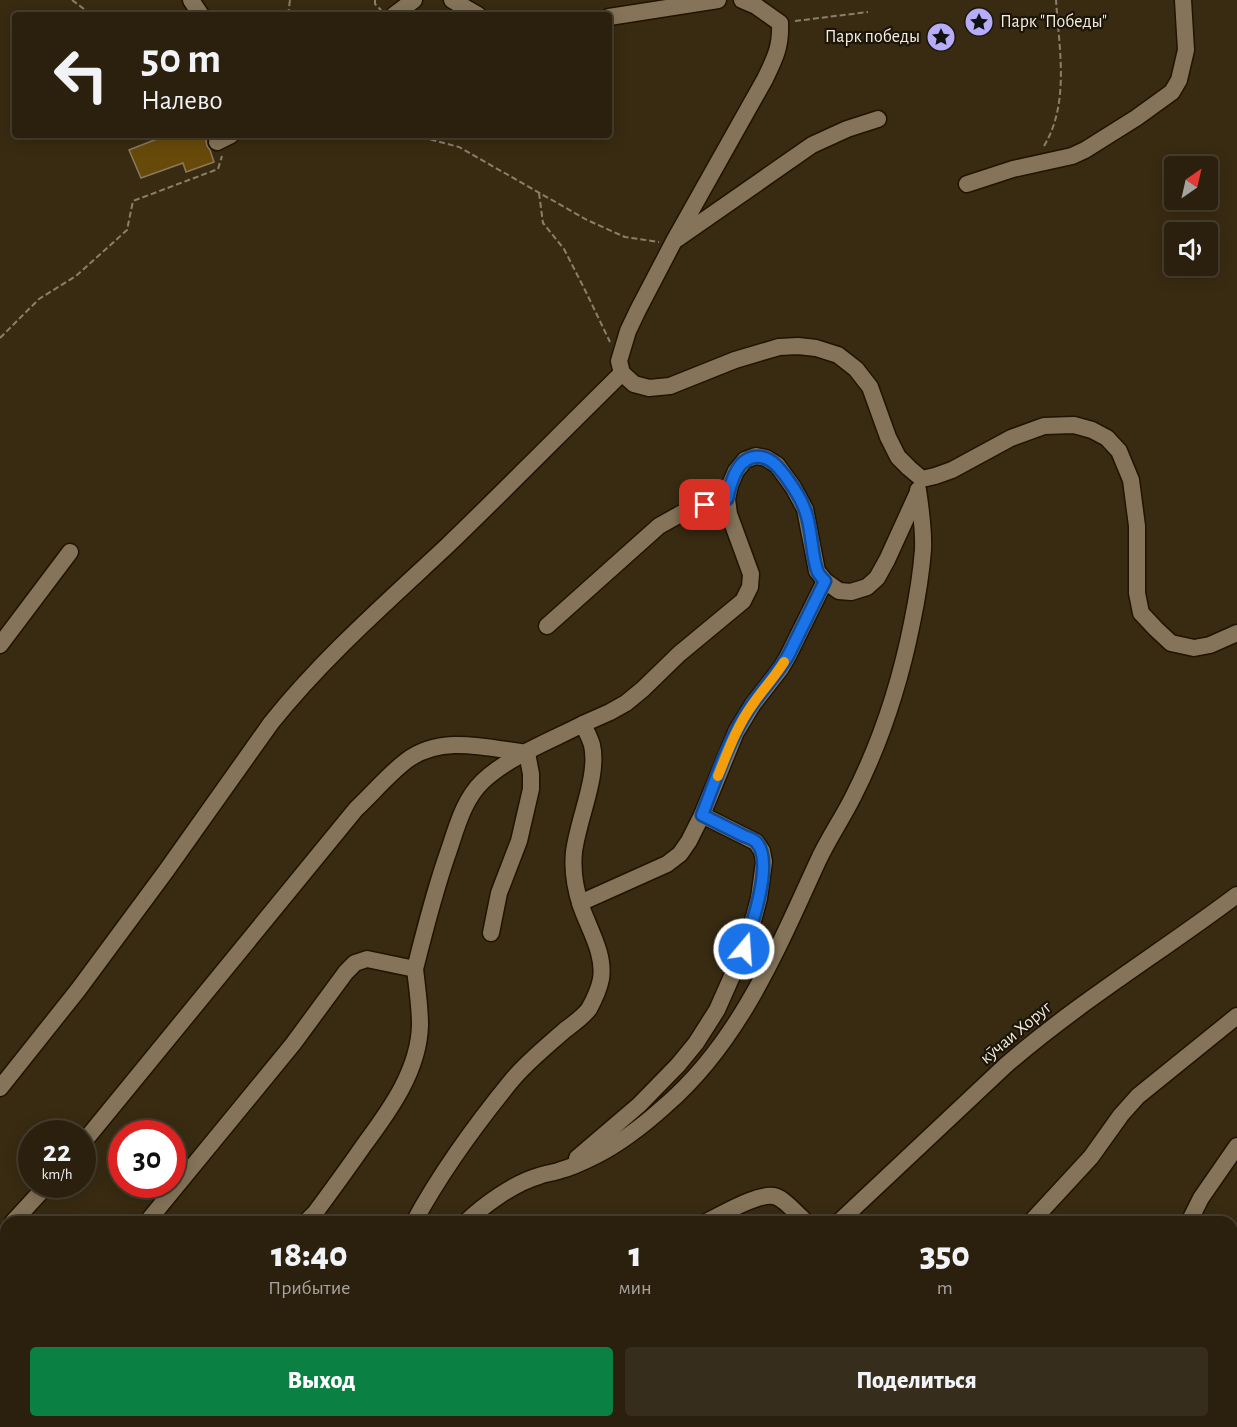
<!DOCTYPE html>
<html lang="ru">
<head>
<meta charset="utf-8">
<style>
	:root { --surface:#2b200e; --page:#372d1c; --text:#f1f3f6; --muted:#a6a39e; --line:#473e2e; --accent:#0b8043 }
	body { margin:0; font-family:"Alegreya Sans",sans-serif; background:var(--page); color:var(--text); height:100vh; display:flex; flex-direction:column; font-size:22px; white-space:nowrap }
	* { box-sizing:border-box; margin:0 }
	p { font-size:20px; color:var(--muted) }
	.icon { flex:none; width:33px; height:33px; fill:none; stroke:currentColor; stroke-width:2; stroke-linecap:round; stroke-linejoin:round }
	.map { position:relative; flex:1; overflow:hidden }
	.details { position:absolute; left:0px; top:1216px; width:1238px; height:212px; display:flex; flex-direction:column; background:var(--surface); border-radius:18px 18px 0 0; box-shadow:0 3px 15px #0003,0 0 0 2px var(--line) }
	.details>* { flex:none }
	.top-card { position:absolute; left:12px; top:12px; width:600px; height:126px; border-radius:6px; box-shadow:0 3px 15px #0003,0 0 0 2px var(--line); background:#2b200e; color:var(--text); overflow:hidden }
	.needle { width:39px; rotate:34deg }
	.buttons { position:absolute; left:1164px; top:156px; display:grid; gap:12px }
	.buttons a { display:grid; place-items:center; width:54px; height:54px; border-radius:6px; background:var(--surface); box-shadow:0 3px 15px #0003,0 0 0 2px var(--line); font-size:30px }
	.speed { position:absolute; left:18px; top:1120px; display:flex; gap:12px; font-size:30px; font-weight:700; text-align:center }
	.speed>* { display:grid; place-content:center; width:78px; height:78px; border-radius:50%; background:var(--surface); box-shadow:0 3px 15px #0003,0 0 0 2px var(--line); line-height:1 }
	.speed small { font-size:15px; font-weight:400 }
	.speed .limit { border:9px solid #d22; background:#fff; color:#111 }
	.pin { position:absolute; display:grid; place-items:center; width:51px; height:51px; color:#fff; margin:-26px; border-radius:12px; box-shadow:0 3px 9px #0006 }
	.me { position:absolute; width:66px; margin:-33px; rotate:18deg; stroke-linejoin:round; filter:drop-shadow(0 0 4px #0008) }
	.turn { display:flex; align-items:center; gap:21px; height:126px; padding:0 30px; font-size:27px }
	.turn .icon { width:78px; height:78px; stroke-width:2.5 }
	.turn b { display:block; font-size:42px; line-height:51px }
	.eta { display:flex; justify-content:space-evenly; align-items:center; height:102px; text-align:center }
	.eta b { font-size:36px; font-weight:800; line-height:42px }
	.primary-button { display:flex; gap:12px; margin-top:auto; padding:12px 30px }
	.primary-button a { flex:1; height:69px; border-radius:6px; background:var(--accent); color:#fff; font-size:24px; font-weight:800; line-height:69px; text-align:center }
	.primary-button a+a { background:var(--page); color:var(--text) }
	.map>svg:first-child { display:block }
	.green { fill:#66502c }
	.building { fill:#67490a; stroke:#8a795e; stroke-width:1.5 }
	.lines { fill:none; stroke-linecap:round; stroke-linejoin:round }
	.minor-casing { stroke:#201300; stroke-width:19 }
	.path { stroke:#8a7f6a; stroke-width:2; stroke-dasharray:6 3; stroke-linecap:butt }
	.minor { stroke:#857459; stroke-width:16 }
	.route-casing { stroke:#114b97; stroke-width:15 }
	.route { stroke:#1a73e8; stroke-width:10 }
	.slow { stroke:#f59e0b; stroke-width:10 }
	.labels { text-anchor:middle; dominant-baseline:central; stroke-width:4.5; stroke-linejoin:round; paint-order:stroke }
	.poi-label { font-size:18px; fill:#f6edde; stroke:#1b150a; text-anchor:start }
	.street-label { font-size:18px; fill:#f6edde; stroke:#1b150a }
</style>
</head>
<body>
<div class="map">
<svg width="1237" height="1427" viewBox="0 0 1237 1427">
	<rect width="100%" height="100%" fill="#392b12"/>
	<!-- green -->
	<polygon class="green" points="1237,1259 1237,1427 857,1427 868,1422 1232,1422 1232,1262"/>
	<!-- building -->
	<polygon class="building" points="167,135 205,135 207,146 210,150 214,162 186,172 183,163 141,178 129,150"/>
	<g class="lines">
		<!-- minor casing -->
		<g class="minor-casing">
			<g id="minor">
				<polyline points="191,0 201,15"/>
				<polyline points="452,0 478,15"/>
				<path d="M742,0L756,6L780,23C781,47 775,58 765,79L674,241L638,310L628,331L619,361L622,373L634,384L649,388L670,386L735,360L779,347L798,346L816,348L838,355L856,369L870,387L888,437L898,457L909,468L922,479"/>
				<polyline points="394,15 414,0"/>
				<polyline points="609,17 718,0"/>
				<polyline points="217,142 231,135"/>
				<polyline points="967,184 1013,169 1072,156 1085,150 1136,118 1172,92 1179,80 1186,50 1183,0"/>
				<polyline points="677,239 812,145 847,129 878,119"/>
				<polyline points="922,479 935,476 952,470 1011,438 1044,426 1074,425 1092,430 1107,438 1119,451 1131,480 1137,526 1137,593 1141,613 1156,629 1171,643 1194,648 1210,645 1237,633"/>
				<polyline points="547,626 659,526 684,512 727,499"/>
				<polyline points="0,645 70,552"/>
				<polyline points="583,724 610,712 626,703 643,689 679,654 743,601 750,587 751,574 729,514 727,499 730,485 736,471 745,460 756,456 766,458 777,465 793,487 805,509 817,571 825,581 839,591 851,592 867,587 877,578 887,560 918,492"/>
				<polyline points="580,903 667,864 680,854 689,841 702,815 736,732 753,704 781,668 788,656 825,581"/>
				<path d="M0,1088L78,990L166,871L271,723C323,658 386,603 447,546C506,489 564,430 622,373"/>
				<path d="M82,1144L356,809C372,794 389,774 406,761C441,734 487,748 527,753L531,774V789L519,841L499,893L491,933"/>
				<polyline points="577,1158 639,1105 678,1065 696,1043 717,1010 744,949 754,917 759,898 764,862 762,851 756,842 702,815"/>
				<polyline points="13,1222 47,1185"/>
				<path d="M147,1222L293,1044L346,972L355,963L367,959L415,969C417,987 420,1006 420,1025C419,1070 390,1110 364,1145C348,1168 332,1190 315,1213L306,1222"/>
				<path d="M414,1222C441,1172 476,1124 512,1080C528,1061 547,1046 565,1030C573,1024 583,1017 589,1009C594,1000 599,989 601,979C605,954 589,929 581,906C575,888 572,871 574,852C578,819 599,776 592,745C590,738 586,731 583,724C552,740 508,757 483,781C464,799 457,826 449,850C435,889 425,929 415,969"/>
				<path d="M466,1222C484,1205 514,1183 539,1176C546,1173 554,1173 561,1170C573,1167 585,1161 595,1156C621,1143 645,1124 666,1105C740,1041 778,948 818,861C828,839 842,819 853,797C881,742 900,683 912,623C917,599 921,575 923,550C924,530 921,510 918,490"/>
				<path d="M706,1222C721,1215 762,1190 777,1197C785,1200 796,1213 803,1219L798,1222"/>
				<path d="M839,1222L1005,1066C1077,1003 1160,953 1237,895"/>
				<polyline points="1031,1222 1091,1157 1121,1115 1138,1096 1237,1016"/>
				<polyline points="1189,1222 1201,1198 1237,1146"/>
				<polyline points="0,1237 6,1231"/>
				<polyline points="1232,1287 1237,1283"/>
				<polyline points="207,1422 210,1427"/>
				<polyline points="0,1425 6,1416"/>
				<polyline points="435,1427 446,1422"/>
				<polyline points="582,1427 590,1422"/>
				<polyline points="826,1427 832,1422"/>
			</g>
		</g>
		<!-- path -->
		<g class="path">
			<polyline points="72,0 92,15"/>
			<polyline points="375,0 375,4 381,10"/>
			<polyline points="288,15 290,0"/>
			<polyline points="795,21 868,12"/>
			<polyline points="413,135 459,147 587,220 625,237 659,242"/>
			<path d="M1044,146C1070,103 1059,48 1056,0"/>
			<polyline points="539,193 543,223 564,249 585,290 610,342"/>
			<polyline points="0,338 39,299 76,276 127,230 133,201 218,169 222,156"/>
			<polyline points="1062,1427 1069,1422"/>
		</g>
		<!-- minor -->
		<use href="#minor" class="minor"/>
	</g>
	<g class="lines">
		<!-- route casing -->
		<g class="route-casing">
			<path id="route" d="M705,505L727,499C731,481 738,454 761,457C767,458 773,462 777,466C787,477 800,496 805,510C812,528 811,552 817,570C818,574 822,578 825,581L788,656C775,677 757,695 744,717C726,747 715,782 702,815C716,822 730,829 744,836C747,837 753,839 756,842C775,860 751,927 744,949"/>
		</g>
		<!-- route -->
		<use href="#route" class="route"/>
		<!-- slow -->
		<path class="slow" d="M718,776C728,751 737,726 753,704C763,689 775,677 784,662"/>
	</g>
	<!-- icons -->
	<defs>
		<g id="sight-disc" transform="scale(1.5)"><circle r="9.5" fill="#b6acf8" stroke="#1b150a"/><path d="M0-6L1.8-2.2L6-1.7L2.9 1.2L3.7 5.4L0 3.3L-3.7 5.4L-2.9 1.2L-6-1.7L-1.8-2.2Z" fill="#111"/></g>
	</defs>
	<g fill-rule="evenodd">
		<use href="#sight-disc" x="979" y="22"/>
		<use href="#sight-disc" x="941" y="37"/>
	</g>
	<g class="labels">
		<!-- poi labels -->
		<g class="poi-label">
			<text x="1000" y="22">Парк "Победы"</text>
			<text x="920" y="37" text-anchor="end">Парк победы</text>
		</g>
		<!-- street labels -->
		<g class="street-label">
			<text transform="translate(1016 1033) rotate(-40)">кӯчаи Хоруг</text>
		</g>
	</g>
</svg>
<div class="buttons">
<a><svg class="needle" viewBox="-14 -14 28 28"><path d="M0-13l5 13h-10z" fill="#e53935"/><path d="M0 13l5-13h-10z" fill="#a6a39e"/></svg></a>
<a><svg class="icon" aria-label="sound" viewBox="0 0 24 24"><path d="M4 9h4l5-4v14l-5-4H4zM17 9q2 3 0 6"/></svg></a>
</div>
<div class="speed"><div>22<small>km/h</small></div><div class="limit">30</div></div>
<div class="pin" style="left:705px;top:505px;background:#d93025"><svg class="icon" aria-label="arrive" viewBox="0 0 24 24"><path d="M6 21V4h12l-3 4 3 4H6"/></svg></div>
<svg class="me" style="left:744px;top:949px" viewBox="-20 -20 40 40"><circle r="17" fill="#1a73e8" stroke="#fff" stroke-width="3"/><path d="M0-11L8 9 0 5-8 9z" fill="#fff"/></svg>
<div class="top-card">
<div class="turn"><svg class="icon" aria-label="left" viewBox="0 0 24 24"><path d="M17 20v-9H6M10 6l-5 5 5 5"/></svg><div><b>50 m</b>Налево</div></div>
</div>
<section class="details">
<div class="eta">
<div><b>18:40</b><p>Прибытие</p></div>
<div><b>1</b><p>мин</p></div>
<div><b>350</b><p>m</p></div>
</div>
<div class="primary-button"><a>Выход</a><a>Поделиться</a></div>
</section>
</div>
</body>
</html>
